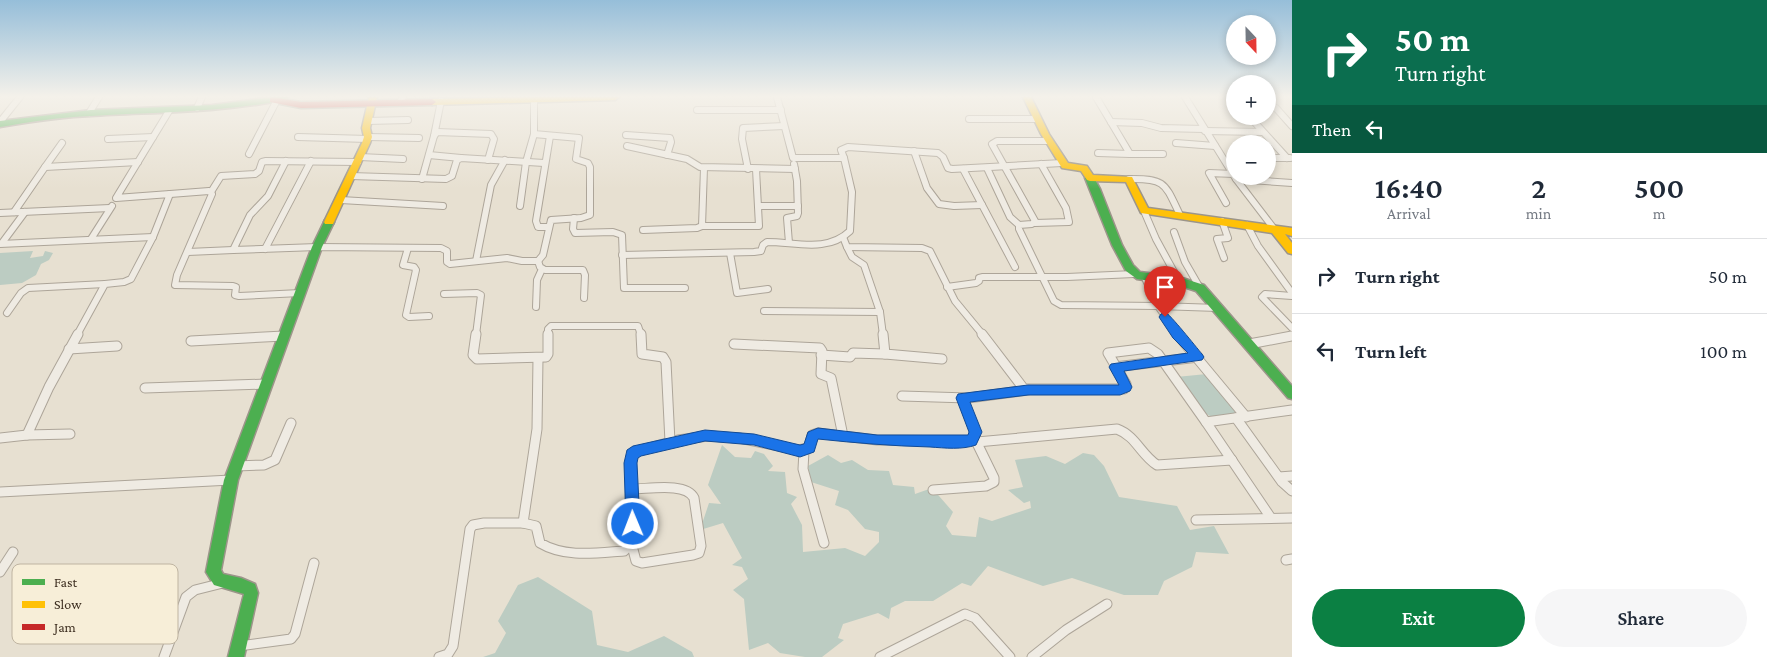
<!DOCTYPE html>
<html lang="en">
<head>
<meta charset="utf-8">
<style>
	:root { --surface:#fff; --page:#f6f6f7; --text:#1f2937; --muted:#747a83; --line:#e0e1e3; --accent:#0b8043 }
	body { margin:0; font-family:"Crimson Pro",serif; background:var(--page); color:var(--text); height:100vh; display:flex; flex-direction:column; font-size:19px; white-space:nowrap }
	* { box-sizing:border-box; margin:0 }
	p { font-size:16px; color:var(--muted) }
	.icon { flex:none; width:28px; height:28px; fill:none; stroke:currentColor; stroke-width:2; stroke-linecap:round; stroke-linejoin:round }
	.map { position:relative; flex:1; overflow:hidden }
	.panel { display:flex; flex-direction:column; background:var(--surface); width:475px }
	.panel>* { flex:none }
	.guide { background:#0b6e4f; color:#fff; overflow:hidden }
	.needle { width:32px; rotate:158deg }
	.tools { position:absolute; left:1226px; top:15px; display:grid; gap:10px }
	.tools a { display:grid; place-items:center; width:50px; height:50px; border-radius:50%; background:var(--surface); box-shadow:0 2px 8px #0003; font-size:25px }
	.pin { position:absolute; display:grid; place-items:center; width:42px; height:42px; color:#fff; margin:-51px -21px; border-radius:50% 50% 50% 0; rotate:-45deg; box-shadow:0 0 5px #0007 }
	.pin .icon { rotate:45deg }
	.me { position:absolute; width:55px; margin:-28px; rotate:359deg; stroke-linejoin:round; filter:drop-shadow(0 0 4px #0008) }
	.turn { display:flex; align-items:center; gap:18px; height:105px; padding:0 20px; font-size:22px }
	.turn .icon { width:65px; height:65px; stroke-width:2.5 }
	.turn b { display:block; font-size:35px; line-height:42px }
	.then { display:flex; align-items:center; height:48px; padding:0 20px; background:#0003; gap:10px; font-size:19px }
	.eta { display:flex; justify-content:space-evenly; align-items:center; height:85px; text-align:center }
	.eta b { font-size:30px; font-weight:600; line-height:35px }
	.button { display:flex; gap:10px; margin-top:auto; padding:10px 20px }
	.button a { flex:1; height:58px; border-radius:30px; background:var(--accent); color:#fff; font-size:20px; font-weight:600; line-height:58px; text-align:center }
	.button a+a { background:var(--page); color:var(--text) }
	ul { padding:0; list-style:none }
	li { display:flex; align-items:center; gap:15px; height:75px; padding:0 20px; border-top:1px solid var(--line) }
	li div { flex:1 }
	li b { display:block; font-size:19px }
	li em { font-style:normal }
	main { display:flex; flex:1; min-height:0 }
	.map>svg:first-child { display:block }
	.water { fill:#bcccc2 }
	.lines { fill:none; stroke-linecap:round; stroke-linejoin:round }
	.street-far1-casing { stroke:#ada599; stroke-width:8 }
	.street-casing { stroke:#ada599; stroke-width:11 }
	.fast-casing { stroke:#9c958a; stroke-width:3 }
	.slow-casing { stroke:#9c958a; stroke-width:3 }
	.jam-casing { stroke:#9c958a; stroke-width:3 }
	.street-far1 { stroke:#efebe3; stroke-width:6 }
	.street { stroke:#efebe3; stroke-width:9 }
	.fast { fill:#4caf50; fill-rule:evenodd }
	.slow { fill:#ffc107; fill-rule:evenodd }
	.jam { fill:#c62828; fill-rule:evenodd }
	.route { fill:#1a73e8; stroke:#114b97 }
	.key { fill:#f7eed8; stroke:#bfb4a1; stroke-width:1 }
	.key-label { font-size:14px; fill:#3d2e20 }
</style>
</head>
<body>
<main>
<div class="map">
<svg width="1292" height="657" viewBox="0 0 1292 657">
	<rect width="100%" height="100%" fill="#e7e0d1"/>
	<!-- water -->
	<g class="water">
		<polygon points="33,251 30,258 43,256 45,251 53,253 49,260 41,264 36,275 22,283 0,285 0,253"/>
		<polygon points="1207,374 1236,409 1234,416 1212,417 1199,410 1176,377"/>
		<polygon points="722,445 735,457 751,458 755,451 764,454 773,466 768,471 785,472 787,493 797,497 791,504 802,525 803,552 845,548 865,556 879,542 879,532 865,529 848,510 835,505 839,491 811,482 808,466 828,455 841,463 852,460 868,470 889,471 893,485 914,487 915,494 932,488 953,512 946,526 952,535 976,537 979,517 992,521 1031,508 1030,501 1024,503 1008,490 1023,487 1015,460 1046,456 1065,464 1083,453 1094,455 1104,466 1119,497 1177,506 1190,530 1214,526 1229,554 1196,552 1192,567 1164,581 1158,595 1124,595 1072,578 1043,586 988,566 971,586 962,583 933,601 905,601 891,608 889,619 878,613 843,624 838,638 844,640 822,657 805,657 780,653 768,643 749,650 744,599 733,590 748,579 742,567 732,565 742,558 723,523 700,530 709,503 721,504 708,485"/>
		<polygon points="538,577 592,611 597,645 628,652 664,636 692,652 694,657 483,657 495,653 506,633 498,621 518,585"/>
	</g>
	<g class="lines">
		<!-- street-far1 casing -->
		<g class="street-far1-casing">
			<g id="street-far1">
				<polyline points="777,97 793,158 844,158 841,150 848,147 938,153 943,157 948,168 952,169 1062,163"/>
				<polyline points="1096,97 1130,154 1163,154"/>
				<polyline points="1185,97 1236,179"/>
				<polyline points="1232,97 1235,100"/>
				<polyline points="400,102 403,97"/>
				<polyline points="1268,105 1276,108 1292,126"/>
				<polyline points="197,108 202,97"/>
				<polyline points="697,110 781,110"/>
				<polyline points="89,113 99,97"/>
				<polyline points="1249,116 1287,158"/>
				<polyline points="969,119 1038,119"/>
				<polyline points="367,121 408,120"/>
				<polyline points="0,122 20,97"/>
				<polyline points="1111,122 1142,123 1161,128 1204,129"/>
				<polyline points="1205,131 1262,132"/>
				<polyline points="626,135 670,138 671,142 667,155"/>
				<polyline points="434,136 441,101"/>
				<polyline points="298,137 368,139"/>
				<polyline points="368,137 419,138"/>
				<polyline points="108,139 153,137"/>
				<polyline points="1049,141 997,141 992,144 1035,221 1032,224 1019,225 1019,229 1054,301 1061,305 1158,306 1144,276"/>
				<polyline points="62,143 45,167 138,162"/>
				<polyline points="1176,143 1215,146"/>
				<polyline points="627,146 687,159 700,167 795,169"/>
				<polyline points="914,151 927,188 939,204 954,206 982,205"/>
				<polyline points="1098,153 1130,154"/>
				<polyline points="249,154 277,100"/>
				<polyline points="429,155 461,158"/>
				<polyline points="360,157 403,159"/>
				<polyline points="1268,158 1290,158"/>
				<polyline points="286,161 268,196 250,215 233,250 317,247 441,248 447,251 447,262 450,264 507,258 522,261 538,261 543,255 551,220 581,218 590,215 590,167 588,163 576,159 579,138 534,134 534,98"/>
				<polyline points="987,168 1010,217 1019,225"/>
				<polyline points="748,169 742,139 743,128 784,126"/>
				<polyline points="963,169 1015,267"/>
				<polyline points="351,176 446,179 452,176 457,160 461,158 544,163"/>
				<polyline points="422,179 434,136 437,132 491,134 494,139 488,160"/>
				<path d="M1129,179C1166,178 1165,184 1180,215"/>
				<polyline points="211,192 221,176 255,174 259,171 262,162 266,161 358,162"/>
				<polyline points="170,194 209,191 212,194 177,275 175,285 233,286 236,287 235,295 239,296 300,293"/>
				<polyline points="341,200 443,206"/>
				<polyline points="1226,203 1209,173 1234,174"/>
				<polyline points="520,206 526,162 534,134"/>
				<polyline points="759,206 798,206"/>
				<polyline points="1144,211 1156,239 1179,281"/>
				<polyline points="14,212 45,167"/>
				<polyline points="0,213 110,208"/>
				<polyline points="574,218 573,229 575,233 613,232 622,235 624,288 685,288"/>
				<polyline points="1222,221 1228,238 1217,239 1224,258"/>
				<polyline points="1035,223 1069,222 1066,208 1041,164"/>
				<polyline points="1247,225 1258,246 1292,293"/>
				<polyline points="702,226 759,226 756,169"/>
				<polyline points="548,227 538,227 536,221 550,136"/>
				<polyline points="643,230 697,228 702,226 704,168"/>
				<polyline points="1275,230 1236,179 1292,183"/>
				<polyline points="1174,232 1185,262 1200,288"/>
				<polyline points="843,237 847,247 922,248 930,251 955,301 983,335"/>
				<polyline points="91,239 112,206"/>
				<polyline points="2,243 25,212"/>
				<polyline points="789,243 787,218 797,216 798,213 797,181 794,164"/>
				<polyline points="0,244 153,237"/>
				<polyline points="847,247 852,257 864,265 880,312 883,335"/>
				<polyline points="408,248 403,265 414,267 416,270 406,315 409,317 429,316"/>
				<polyline points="265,249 311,161"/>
				<polyline points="188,252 233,250"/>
				<polyline points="730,253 737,293 768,289"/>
				<path d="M622,255L754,252L761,251L763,245L767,242C796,242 827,253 850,231L852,192L844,158"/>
				<polyline points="476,261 491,185 505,160"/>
				<polyline points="538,261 540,267 545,270 583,270 585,275 584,298"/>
				<polyline points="947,287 976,283 979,281 979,278 983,277 1067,277 1134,274"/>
				<polyline points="444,294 477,293 481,295 476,335"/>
				<polyline points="1292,296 1265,294 1262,297 1292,328"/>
				<polyline points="536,307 537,280 542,269"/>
				<polyline points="764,311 880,312"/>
				<polyline points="7,313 21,293 28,288 105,284"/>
				<polyline points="77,335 105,284 124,282 131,279 153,237 170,194 116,198 169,111"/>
				<polyline points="548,335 548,329 551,326 638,326 641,335"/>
				<polyline points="1178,335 1158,306 1218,308"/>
			</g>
		</g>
		<!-- street casing -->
		<g class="street-casing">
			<g id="street">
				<polyline points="476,334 473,355 477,359 546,357 548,354 548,334"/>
				<polyline points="641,334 642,354 663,357 666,362 670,442"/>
				<polyline points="883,334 885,354 942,359"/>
				<polyline points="982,334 1024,389 1124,389 1126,384 1108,353 1149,348 1158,354 1206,422 1292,410"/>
				<polyline points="1177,334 1246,417"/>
				<polyline points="191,341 284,336"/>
				<polyline points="734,344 820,348 822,351 821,374 831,378 843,436"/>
				<polyline points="1249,344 1292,336"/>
				<polyline points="69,349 117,346"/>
				<polyline points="821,355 850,357 853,353 885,354"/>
				<polyline points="1115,367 1198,357"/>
				<polyline points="145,388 266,384"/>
				<polyline points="902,396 968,398 1028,390"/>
				<polyline points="1236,418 1282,482 1292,491"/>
				<polyline points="1206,422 1271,518"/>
				<polyline points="70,434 27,435 49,387 78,334"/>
				<polyline points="0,438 27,435"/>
				<path d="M977,442L1117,429C1136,436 1141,455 1157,465L1232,460"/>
				<polyline points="804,451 803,469 824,543"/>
				<polyline points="236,466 264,465 275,460 291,423"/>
				<polyline points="1279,477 1292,476"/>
				<polyline points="933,490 986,486 994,482 994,478 975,439"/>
				<polyline points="0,492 231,480"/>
				<polyline points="1196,520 1292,518"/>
				<path d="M523,523L536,526L540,543C565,558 596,553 624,551L633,542L630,463L634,452L678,440L708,436L739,438L798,450L809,448L812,435L818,433L877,440L972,441L975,432L962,398"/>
				<path d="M632,546L636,561L642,563L693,555L699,553L701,546L694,498C686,482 649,489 633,489"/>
				<polyline points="1286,560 1292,559"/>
				<polyline points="0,572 13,552"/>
				<polyline points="239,646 291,639 295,634 314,563"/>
				<polyline points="164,657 186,597 195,590 223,583"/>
				<polyline points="439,657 448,654 453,646 470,529 473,525 484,523 523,523 537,429 538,358"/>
				<polyline points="880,657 965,614 975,618 1010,657"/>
				<polyline points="1032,657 1066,630 1107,604"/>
			</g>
		</g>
		<!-- fast casing -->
		<g class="fast-casing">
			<g id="fast">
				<path d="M274,97H288L284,100C220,113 156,112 91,116C60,117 30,122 0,127V121L91,110L212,105Z"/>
				<polygon points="1090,175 1093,176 1100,189 1122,245 1133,265 1140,272 1179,277 1204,285 1292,386 1292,399 1288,398 1196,291 1178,285 1137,279 1126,271 1112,245 1085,178"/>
				<polygon points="329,219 334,222 322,247 238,480 221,570 223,574 241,578 255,584 258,593 244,657 228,657 244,594 214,585 206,572 224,480 312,247 325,220"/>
			</g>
		</g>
		<!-- slow casing -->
		<g class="slow-casing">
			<g id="slow">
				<polygon points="369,97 377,97 370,128 372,137 370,143 334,222 333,224 325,224 324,222 362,143 364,137 362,128"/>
				<polygon points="539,97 619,97 615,100 432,105 428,102 432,99"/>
				<polygon points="1023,97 1031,97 1049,134 1068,163 1087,166 1093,175 1132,177 1148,208 1292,228 1292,236 1285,234 1292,243 1292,254 1288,253 1272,233 1141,213 1126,182 1090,181 1087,180 1081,171 1062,168 1041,134"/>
			</g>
		</g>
		<!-- jam casing -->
		<g class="jam-casing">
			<polygon id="jam" points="273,97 301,102 432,99 436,102 432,105 301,108 270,102 270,98"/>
		</g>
		<!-- street-far1 -->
		<use href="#street-far1" class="street-far1"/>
		<!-- street -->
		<use href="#street" class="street"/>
		<!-- fast -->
		<use href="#fast" class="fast"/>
		<!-- slow -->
		<use href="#slow" class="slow"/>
		<!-- jam -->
		<use href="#jam" class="jam"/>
	</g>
	<!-- sky -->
	<linearGradient id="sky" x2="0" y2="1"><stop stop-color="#96bed9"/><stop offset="0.51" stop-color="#f4f1ea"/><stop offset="1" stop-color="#f4f1ea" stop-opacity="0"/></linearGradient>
	<rect width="1292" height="189" fill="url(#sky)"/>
	<!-- route -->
	<path class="route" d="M1165,312C1170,314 1196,347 1202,354L1204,357L1202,360L1124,371L1132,387L1130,391L1120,395H1028L970,402L982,432L976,445C962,450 945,448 930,447C892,446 856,443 818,439L814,452L800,457L754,445L705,441L641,456L638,458L637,463L640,524L638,529L633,531L628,529L626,524L624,463L627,450L633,446L705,430L754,434L800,445L804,444L808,432L818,428L877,435H968L969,432L956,398L958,394L1028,385H1119L1109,367L1111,364L1188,353L1173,338L1159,317L1161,314Z"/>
	<!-- legend -->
	<rect x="12" y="564" width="166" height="80" rx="8" class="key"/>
	<rect x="22" y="579" width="23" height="6" fill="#4caf50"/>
	<rect x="22" y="601" width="23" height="7" fill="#ffc107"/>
	<rect x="22" y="624" width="23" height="6" fill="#c62828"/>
	<g class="key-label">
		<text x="54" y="587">Fast</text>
		<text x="54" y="609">Slow</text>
		<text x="54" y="632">Jam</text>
	</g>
</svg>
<div class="tools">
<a><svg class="needle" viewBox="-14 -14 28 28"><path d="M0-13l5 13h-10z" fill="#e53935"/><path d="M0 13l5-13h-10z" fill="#747a83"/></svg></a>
<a>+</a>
<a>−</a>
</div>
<div class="pin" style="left:1165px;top:317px;background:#d93025"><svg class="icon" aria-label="arrive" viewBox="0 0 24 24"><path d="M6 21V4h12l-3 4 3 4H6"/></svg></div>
<svg class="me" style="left:633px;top:524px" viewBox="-20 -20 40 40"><circle r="17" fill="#1a73e8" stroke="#fff" stroke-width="3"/><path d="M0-11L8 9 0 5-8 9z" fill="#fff"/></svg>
</div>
<section class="panel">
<div class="guide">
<div class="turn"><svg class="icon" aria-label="right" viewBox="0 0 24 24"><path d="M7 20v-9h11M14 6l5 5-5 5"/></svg><div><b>50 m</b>Turn right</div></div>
<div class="then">Then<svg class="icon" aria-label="left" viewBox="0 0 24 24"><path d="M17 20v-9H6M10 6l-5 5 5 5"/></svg></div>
</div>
<div class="eta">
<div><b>16:40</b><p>Arrival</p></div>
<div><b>2</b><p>min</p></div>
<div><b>500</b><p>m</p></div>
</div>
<ul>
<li><svg class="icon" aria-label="right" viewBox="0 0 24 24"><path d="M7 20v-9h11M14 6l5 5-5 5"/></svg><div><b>Turn right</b></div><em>50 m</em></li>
<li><svg class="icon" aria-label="left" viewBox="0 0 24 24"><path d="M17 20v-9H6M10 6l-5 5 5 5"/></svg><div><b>Turn left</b></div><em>100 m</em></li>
</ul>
<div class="button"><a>Exit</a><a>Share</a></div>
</section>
</main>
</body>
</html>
